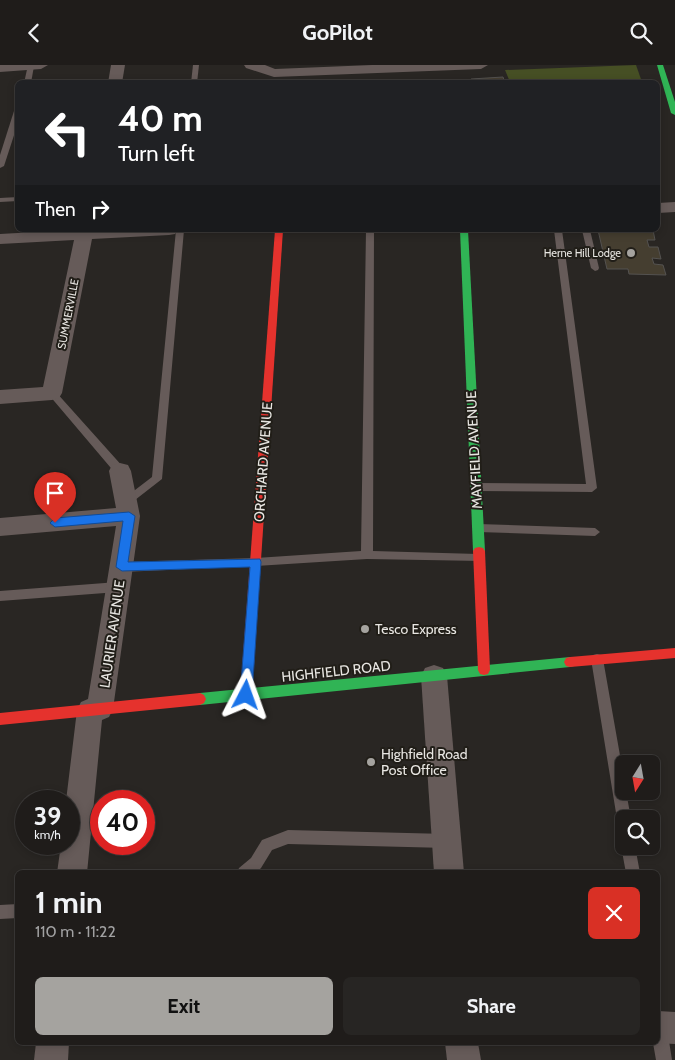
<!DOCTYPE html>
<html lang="en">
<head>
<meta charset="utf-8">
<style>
	:root { --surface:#1f1c1a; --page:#272523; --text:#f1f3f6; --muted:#a1a1a2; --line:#3c3a39; --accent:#a5a39f }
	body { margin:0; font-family:Cabin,sans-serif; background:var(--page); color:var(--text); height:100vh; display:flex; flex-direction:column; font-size:19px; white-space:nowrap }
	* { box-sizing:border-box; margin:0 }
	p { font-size:16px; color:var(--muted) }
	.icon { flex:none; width:28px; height:28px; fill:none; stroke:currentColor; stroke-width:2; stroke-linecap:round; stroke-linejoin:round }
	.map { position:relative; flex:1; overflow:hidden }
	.details { position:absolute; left:15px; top:805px; width:645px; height:175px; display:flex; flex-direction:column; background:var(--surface); border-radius:8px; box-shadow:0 2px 8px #0003,0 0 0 1px var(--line) }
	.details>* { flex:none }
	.top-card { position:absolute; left:15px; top:15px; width:645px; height:152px; border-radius:8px; box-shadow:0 2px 8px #0003,0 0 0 1px var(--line); background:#202124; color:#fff; overflow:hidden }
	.needle { width:32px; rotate:191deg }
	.controls { position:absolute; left:615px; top:690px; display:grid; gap:10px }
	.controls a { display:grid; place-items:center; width:45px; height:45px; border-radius:8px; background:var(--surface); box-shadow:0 2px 8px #0003,0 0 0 1px var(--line); font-size:25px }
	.speed { position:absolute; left:15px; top:725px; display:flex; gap:10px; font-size:25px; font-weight:700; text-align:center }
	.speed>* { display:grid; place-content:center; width:65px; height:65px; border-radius:50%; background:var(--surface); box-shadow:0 2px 8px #0003,0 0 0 1px var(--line); line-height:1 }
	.speed small { font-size:12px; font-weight:400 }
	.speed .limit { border:8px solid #d22; background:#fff; color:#111 }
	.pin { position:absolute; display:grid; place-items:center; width:42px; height:42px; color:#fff; margin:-51px -21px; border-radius:50% 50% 50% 0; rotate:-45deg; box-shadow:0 0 5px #0007 }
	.pin .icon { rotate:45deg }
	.me { position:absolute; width:55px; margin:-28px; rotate:4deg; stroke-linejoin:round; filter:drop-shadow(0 0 4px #0008) }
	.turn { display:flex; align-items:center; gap:18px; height:105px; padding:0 20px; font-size:22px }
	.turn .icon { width:65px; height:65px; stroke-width:2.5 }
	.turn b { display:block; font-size:35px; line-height:42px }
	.then { display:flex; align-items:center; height:48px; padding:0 20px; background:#0003; gap:10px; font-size:19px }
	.round { display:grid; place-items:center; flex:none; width:52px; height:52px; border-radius:8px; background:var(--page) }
	.summary { display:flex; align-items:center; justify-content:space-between; height:85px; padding:0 20px }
	h1 { font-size:30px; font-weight:700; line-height:38px }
	.button { display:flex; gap:10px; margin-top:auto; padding:10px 20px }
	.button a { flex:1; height:58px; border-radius:8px; background:var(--accent); color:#111; font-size:20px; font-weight:700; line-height:58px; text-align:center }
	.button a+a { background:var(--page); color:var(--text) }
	header { display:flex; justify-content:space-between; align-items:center; height:65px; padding:0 20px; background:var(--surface); font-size:22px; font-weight:700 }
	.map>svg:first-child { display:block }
	.green { fill:#464f24 }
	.building { fill:#453e30; stroke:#545250 }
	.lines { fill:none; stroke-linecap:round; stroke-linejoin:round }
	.lane { fill:#665b59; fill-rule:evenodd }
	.street { fill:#665b59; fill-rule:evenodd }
	.fast { fill:#30b455; fill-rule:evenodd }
	.jam { fill:#e5322d; fill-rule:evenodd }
	.route { fill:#1a73e8; stroke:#114b97 }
	.poi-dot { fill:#a5a39f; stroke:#211e18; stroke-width:2 }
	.labels { text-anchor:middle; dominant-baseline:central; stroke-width:4; stroke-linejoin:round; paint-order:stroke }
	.far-poi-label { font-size:11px; fill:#e8e6e2; stroke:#211e18; text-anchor:end }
	.far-street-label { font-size:11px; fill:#e8e6e2; stroke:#211e18 }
	.street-label { font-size:14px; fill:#e8e6e2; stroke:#211e18 }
	.poi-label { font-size:14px; fill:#e8e6e2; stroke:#211e18; text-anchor:start }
</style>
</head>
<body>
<header><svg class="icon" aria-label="back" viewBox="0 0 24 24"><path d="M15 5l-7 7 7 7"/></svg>GoPilot<svg class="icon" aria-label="search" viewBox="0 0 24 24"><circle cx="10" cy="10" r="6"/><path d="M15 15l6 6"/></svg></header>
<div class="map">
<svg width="675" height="995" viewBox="0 0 675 995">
	<rect width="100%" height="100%" fill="#292623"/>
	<!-- green -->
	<polygon class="green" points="636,0 642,17 510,17 505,5"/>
	<!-- building -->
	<g class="building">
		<polygon points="503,12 505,18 472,18 471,14"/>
		<polygon points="598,165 653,165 655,175 647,175 649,182 658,182 661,194 652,193 654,199 663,200 666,210 629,209 628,204 607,204"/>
	</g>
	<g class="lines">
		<!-- lane -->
		<g class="lane">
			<polygon points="28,0 34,1 31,18 24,18"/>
			<polygon points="193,0 199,0 197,18 191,18"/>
			<polygon points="18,44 18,58 4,101 0,103 0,90 14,46"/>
			<polygon points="18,132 18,136 0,137 0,133"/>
			<polygon points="176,165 184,165 162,414 126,442 121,438 122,435 152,412"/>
			<polygon points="366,165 374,165 373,486 478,489 482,490 484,493 482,496 367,494 256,501 122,507 118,505 116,502 118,499 122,497 256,493 361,486"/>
			<polygon points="554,165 562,165 597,423 592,427 476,426 471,422 476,418 586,419"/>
			<polygon points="582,165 590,165 599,203 598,205 595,206 591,203"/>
			<polygon points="52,325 55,326 124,403 125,406 124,409 116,409 49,330 47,328 49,326"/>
			<polygon points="478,459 595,463 600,467 595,471 478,467 473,463"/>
			<polygon points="118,517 122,519 124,522 122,525 118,527 0,536 0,526"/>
			<polygon points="597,589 601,590 603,594 624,713 624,726 626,726 631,754 624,754 624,760 619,759 617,754 591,594 593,590"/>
			<polygon points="288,765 447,769 452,771 454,776 452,781 447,783 288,779 272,785 261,803 256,808 237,808 239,803 251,793 262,775"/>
			<polygon points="624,776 624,781 635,781 640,808 626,808 621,781"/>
			<polygon points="18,839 18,853 0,854 0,840"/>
			<polygon points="658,949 663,952 666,957 672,995 656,995 653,978 658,978"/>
		</g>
		<!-- street -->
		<g class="street">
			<polygon points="0,0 48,0 41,4 0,7"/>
			<polygon points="111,0 125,0 122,18 108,18"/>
			<polygon points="244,0 265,0 275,4 372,0 488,0 481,4 274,12 246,3"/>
			<polygon points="675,137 675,147 658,148 658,138"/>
			<polygon points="71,165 178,165 175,169 169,170 92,174 62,328 59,333 52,335 0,339 0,325 43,322 74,175 0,179 0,169"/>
			<polygon points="120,398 128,400 131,406 140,451 113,644 109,652 102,655 87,808 57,808 61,779 69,779 69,736 66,736 77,645 81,637 88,634 116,461 0,471 0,453 116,443 109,406 112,400"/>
			<polygon points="434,600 443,603 447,611 464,808 434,808 421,611 425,603"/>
			<polygon points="658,946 675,947 675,979 656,978 658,978"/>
			<polygon points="36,978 69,978 68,995 34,995"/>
			<polygon points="445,978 478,978 481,995 447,995"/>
		</g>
		<!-- fast -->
		<g class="fast">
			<polygon points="657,0 663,0 675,37 675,50 671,48"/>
			<polygon points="460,165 468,165 485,486 483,489 475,489 473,486"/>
			<polygon points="570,592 574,593 576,597 574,601 570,602 200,640 196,638 194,634 196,630 200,628"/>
		</g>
		<!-- jam -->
		<g class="jam">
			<polygon points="275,165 283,165 252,630 250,634 246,636 242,634 240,630"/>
			<polygon points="479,482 483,483 485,486 490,605 488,609 484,610 480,609 478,605 473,486 475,483"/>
			<polygon points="675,583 675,593 570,602 566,601 564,597 566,593 570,592"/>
			<polygon points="200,628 204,630 206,634 204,638 200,640 0,660 0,648"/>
		</g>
	</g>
	<!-- route -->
	<polygon class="route" points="129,447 135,451 128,497 260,494 261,497 252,630 251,634 246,635 242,634 240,630 250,502 122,506 116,502 123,456 55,462 50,458 55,453"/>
	<!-- markers -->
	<g class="poi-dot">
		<circle cx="631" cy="188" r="5"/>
		<circle cx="365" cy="564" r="5"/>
		<circle cx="371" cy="697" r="5"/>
	</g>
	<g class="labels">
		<!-- far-poi labels -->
		<g class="far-poi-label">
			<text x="621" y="188">Herne Hill Lodge</text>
		</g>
		<!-- far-street labels -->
		<g class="far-street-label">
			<text transform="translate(68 249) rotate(-79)">SUMMERVILLE</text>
		</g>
		<!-- street labels -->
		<g class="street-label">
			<text transform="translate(474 385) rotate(-93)">MAYFIELD AVENUE</text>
			<text transform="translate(263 397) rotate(-86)">ORCHARD AVENUE</text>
			<text transform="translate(112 569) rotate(-82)">LAURIER AVENUE</text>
			<text transform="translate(336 606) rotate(-6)">HIGHFIELD ROAD</text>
		</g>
		<!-- poi labels -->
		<g class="poi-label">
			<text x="375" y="564">Tesco Express</text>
			<text x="381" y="689">Highfield Road<tspan x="381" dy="16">Post Office</tspan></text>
		</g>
	</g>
</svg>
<div class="controls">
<a><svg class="needle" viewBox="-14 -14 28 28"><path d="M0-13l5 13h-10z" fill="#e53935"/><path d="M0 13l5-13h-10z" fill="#a1a1a2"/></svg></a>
<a><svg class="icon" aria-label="search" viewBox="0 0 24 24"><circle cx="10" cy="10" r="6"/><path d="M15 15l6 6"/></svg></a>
</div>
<div class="speed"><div>39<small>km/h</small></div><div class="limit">40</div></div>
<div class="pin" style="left:55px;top:458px;background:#d93025"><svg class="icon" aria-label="arrive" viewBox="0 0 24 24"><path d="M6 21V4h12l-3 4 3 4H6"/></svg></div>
<svg class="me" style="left:246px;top:630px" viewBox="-20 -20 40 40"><path d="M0-17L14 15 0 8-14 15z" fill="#1a73e8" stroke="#fff" stroke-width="4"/></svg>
<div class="top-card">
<div class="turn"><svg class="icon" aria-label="left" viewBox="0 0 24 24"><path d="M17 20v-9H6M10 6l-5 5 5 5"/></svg><div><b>40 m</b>Turn left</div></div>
<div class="then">Then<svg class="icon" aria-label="right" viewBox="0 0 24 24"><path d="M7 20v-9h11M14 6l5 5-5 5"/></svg></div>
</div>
<section class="details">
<div class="summary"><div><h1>1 min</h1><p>110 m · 11:22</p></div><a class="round" style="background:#d93025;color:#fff"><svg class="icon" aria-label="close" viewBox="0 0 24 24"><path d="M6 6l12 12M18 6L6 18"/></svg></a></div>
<div class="button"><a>Exit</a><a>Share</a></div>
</section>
</div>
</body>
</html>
